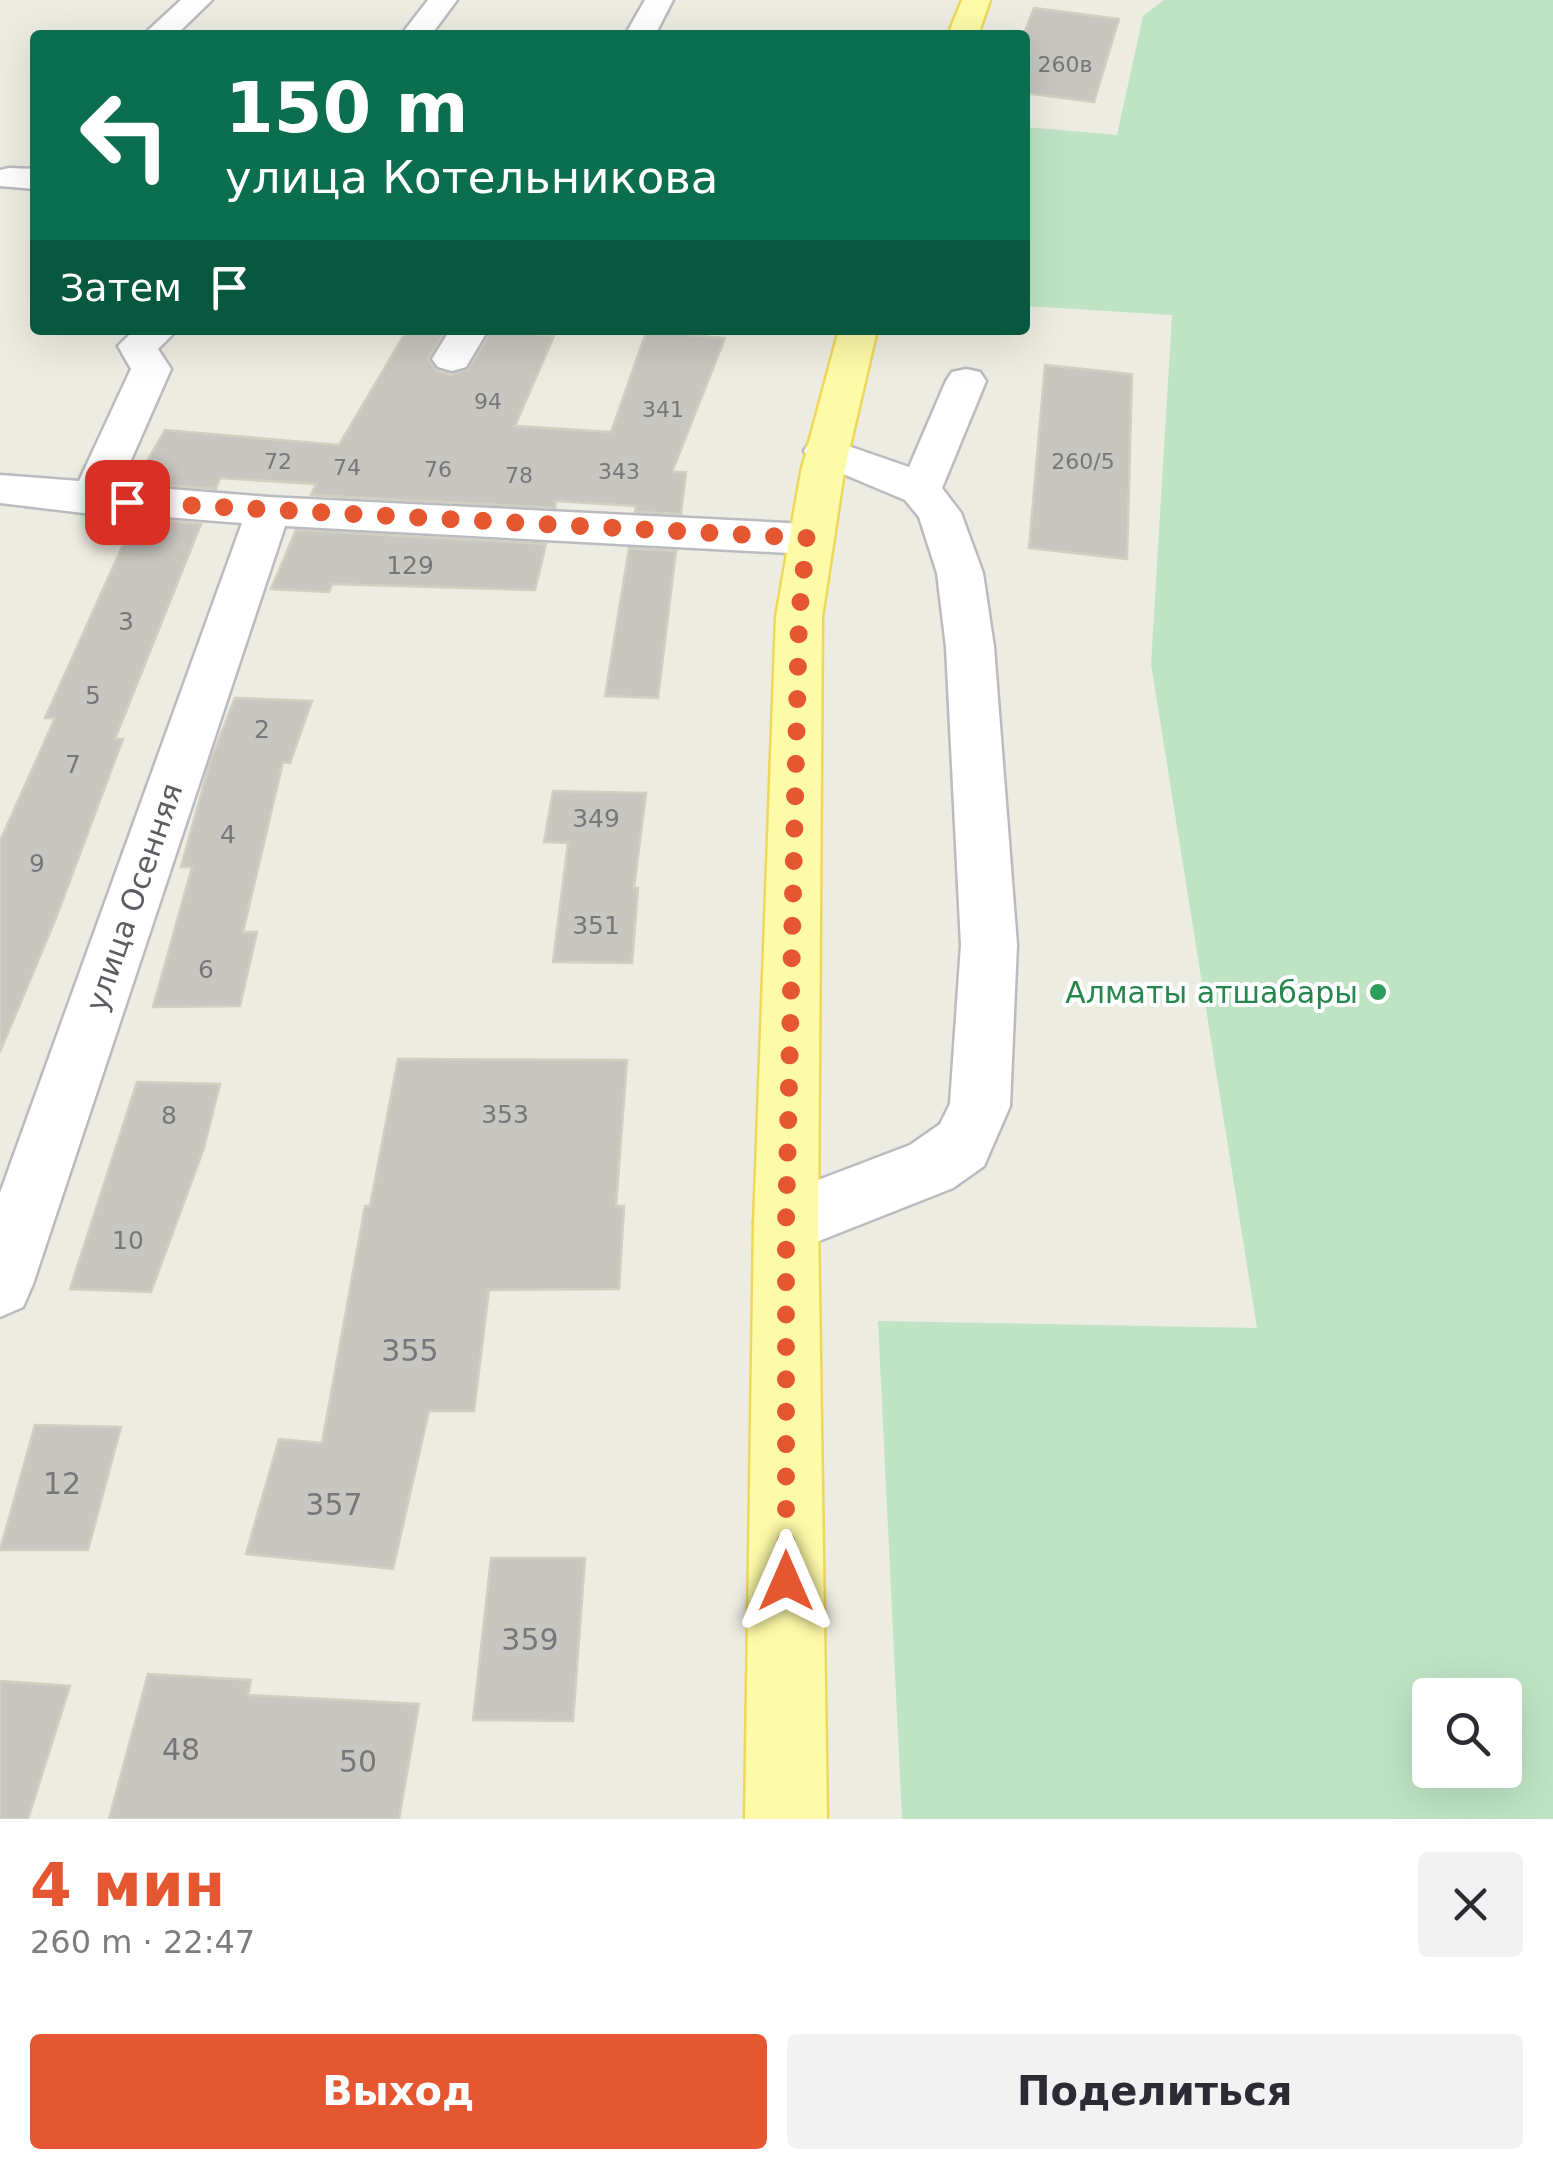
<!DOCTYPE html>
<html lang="ru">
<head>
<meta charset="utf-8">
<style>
	:root { --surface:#fff; --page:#f2f2f3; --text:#2b2b33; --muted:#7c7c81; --accent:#e55731 }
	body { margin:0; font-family:"DejaVu Sans",sans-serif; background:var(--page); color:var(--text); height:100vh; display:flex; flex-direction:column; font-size:38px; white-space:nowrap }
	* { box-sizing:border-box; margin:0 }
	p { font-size:32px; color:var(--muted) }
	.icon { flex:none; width:55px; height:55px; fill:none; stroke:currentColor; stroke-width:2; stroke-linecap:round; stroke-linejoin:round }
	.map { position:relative; height:1819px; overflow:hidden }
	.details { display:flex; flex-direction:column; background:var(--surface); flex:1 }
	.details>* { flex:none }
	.hud { position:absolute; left:30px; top:30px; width:1000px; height:305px; border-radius:10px; box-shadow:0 10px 40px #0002; background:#0b6e4f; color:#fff; overflow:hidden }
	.tools { position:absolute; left:1412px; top:1678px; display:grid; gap:20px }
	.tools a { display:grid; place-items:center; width:110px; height:110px; border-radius:10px; background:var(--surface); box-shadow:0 10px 40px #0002; font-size:50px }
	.pin { position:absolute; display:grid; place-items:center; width:85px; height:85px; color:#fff; margin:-42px; border-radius:20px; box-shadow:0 5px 15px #0006 }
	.me { position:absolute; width:110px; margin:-55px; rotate:0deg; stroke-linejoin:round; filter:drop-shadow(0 0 8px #0008) }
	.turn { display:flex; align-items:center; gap:35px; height:210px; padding:0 30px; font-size:45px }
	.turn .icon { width:130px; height:130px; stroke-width:2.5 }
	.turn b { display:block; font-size:70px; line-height:85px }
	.then { display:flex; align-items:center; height:95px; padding:0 30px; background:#0003; gap:20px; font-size:38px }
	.round { display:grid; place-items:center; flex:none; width:105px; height:105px; border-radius:10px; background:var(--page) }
	.overview { display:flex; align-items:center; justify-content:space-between; height:170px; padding:0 30px }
	h1 { font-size:60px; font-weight:700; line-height:75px; color:var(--accent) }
	.action { display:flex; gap:20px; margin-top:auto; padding:20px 30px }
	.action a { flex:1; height:115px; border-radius:10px; background:var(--accent); color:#fff; font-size:40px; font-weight:700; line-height:115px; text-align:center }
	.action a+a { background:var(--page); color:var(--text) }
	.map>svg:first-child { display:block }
	.green { fill:#bfe4c4; fill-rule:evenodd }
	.building { fill:#c8c6c0; stroke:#d2cfc1; stroke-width:2.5 }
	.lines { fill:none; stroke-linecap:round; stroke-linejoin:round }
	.minor-casing { stroke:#babbc1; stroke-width:5 }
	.major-casing { stroke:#eed85b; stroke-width:5 }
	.minor { fill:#fff; fill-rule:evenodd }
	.major { fill:#fdfaa8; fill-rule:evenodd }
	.route { stroke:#e55731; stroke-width:18; stroke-dasharray:0 32.4 }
	.leisure-dot { fill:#2e9e5b; stroke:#fff; stroke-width:4 }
	.labels { text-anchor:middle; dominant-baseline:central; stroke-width:8; stroke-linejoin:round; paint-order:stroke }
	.far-number-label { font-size:22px; fill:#76777a }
	.number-label { font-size:25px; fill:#76777a }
	.street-label { font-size:30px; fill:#5b5d63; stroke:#fff }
	.leisure-label { font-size:30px; fill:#27864d; stroke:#fff; text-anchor:end }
	.near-number-label { font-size:30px; fill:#76777a }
</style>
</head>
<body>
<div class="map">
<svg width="1553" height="1819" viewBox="0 0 1553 1819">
	<rect width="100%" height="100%" fill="#edece2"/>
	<!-- green -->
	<path class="green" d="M1164,0H1553V1819H902L878,1321L1257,1328L1151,664L1172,315L1025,306V127L1117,135L1143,16ZM1430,1695H1505V1770H1430Z"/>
	<!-- building -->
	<g class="building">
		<polygon points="1034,8 1119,19 1094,102 1025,93 1025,31"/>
		<polygon points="407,330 446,330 428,359 437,371 451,375 469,369 492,330 554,336 515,426 611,432 647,330 690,330 689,335 725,338 672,472 686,472 681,514 635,512 636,506 556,501 555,508 311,495 316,484 220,478 216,489 152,484 158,471 142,470 165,430 339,445"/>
		<polygon points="1045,365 1132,374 1127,559 1029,548"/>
		<polygon points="135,518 201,524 115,739 123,739 56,918 0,1052 0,841 55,718 45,718"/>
		<polygon points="296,530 546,544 535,590 332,584 329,592 271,589"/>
		<polygon points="629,548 676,551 658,698 605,696"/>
		<polygon points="235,698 312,701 290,763 283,762 243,932 257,932 240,1006 153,1007 192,867 181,867 210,762"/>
		<polygon points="553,791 646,793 634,888 638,888 632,963 553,962 568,843 544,842"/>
		<polygon points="398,1059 627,1060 616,1206 624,1206 619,1289 489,1290 474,1411 429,1411 393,1569 246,1554 279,1439 322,1443 365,1206 370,1206"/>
		<polygon points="137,1082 220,1084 204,1148 151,1292 70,1289"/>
		<polygon points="35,1425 121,1427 88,1550 0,1550"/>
		<polygon points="491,1558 585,1558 573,1721 473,1720"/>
		<polygon points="148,1674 251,1680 248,1695 419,1704 399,1819 109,1819"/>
		<polygon points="0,1681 70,1686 28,1819 0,1819"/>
	</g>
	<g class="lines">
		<!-- minor casing -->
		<g class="minor-casing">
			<g id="minor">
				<polygon points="181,0 212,0 176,35 143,35"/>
				<polygon points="428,0 457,0 431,35 401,35"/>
				<polygon points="645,0 673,0 655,35 625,35"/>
				<polygon points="9,168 35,169 35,189 0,186 0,170"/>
				<polygon points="134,330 177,330 158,349 171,369 120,485 268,497 807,524 823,528 829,539 823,550 807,554 285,526 33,1284 23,1307 0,1317 0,1193 242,523 102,512 92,514 0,503 0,475 79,481 131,369 118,346"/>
				<polygon points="450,330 488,330 466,367 452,371 438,367 432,359"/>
				<polygon points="966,369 980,372 986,381 942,488 961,513 983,573 994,647 1017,945 1010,1106 984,1166 953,1188 786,1254 763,1245 754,1223 763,1201 910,1145 940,1124 950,1104 961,945 946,647 937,573 919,517 905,500 810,460 804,451 810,442 825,438 909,467 946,381 952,372"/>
			</g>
		</g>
		<!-- major casing -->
		<g class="major-casing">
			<g id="major">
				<polygon points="962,0 990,0 978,35 948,35"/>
				<polygon points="839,330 877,330 844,472 822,617 818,1223 827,1819 745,1819 754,1223 776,617 801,472"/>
			</g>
		</g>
		<!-- minor -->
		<use href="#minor" class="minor"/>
		<!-- major -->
		<use href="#major" class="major"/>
	</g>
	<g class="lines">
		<!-- route -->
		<polyline class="route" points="127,502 807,538 799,616 786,1224 786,1581"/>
	</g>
	<!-- markers -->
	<circle class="leisure-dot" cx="1378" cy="992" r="10"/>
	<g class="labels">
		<!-- far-number labels -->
		<g class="far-number-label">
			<text x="1065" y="64">260в</text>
			<text x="488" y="401">94</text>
			<text x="663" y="409">341</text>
			<text x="278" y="461">72</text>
			<text x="1083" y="461">260/5</text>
			<text x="347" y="467">74</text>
			<text x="438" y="469">76</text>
			<text x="619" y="471">343</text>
			<text x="519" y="475">78</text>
		</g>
		<!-- number labels -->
		<g class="number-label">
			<text x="410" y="565">129</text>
			<text x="126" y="621">3</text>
			<text x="93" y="695">5</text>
			<text x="262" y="729">2</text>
			<text x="73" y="764">7</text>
			<text x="596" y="818">349</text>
			<text x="228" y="834">4</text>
			<text x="37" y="863">9</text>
			<text x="596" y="925">351</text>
			<text x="206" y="969">6</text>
			<text x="505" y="1114">353</text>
			<text x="169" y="1115">8</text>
			<text x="128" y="1240">10</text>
		</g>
		<!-- street labels -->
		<g class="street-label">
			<text transform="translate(134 897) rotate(-71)">улица Осенняя</text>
		</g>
		<!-- leisure labels -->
		<g class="leisure-label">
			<text x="1358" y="992">Алматы атшабары</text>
		</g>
		<!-- near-number labels -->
		<g class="near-number-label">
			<text x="410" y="1350">355</text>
			<text x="62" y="1483">12</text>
			<text x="334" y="1504">357</text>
			<text x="530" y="1639">359</text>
			<text x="181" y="1749">48</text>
			<text x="358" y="1761">50</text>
		</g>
	</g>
</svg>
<div class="tools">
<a><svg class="icon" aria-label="search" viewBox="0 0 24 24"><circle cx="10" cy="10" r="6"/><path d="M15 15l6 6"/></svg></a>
</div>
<div class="pin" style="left:127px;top:502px;background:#d93025"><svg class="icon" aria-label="arrive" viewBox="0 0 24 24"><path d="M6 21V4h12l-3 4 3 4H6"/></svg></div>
<svg class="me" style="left:786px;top:1581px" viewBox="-20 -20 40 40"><path d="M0-17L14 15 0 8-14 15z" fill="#e55731" stroke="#fff" stroke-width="4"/></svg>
<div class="hud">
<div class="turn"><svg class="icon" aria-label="left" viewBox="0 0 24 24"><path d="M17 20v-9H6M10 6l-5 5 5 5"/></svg><div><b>150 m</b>улица Котельникова</div></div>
<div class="then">Затем<svg class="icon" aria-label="arrive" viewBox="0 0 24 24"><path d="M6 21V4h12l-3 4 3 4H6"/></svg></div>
</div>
</div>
<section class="details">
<div class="overview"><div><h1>4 мин</h1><p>260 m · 22:47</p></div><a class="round"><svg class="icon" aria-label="close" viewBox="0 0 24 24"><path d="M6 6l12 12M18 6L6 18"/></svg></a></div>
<div class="action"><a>Выход</a><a>Поделиться</a></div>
</section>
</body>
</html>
